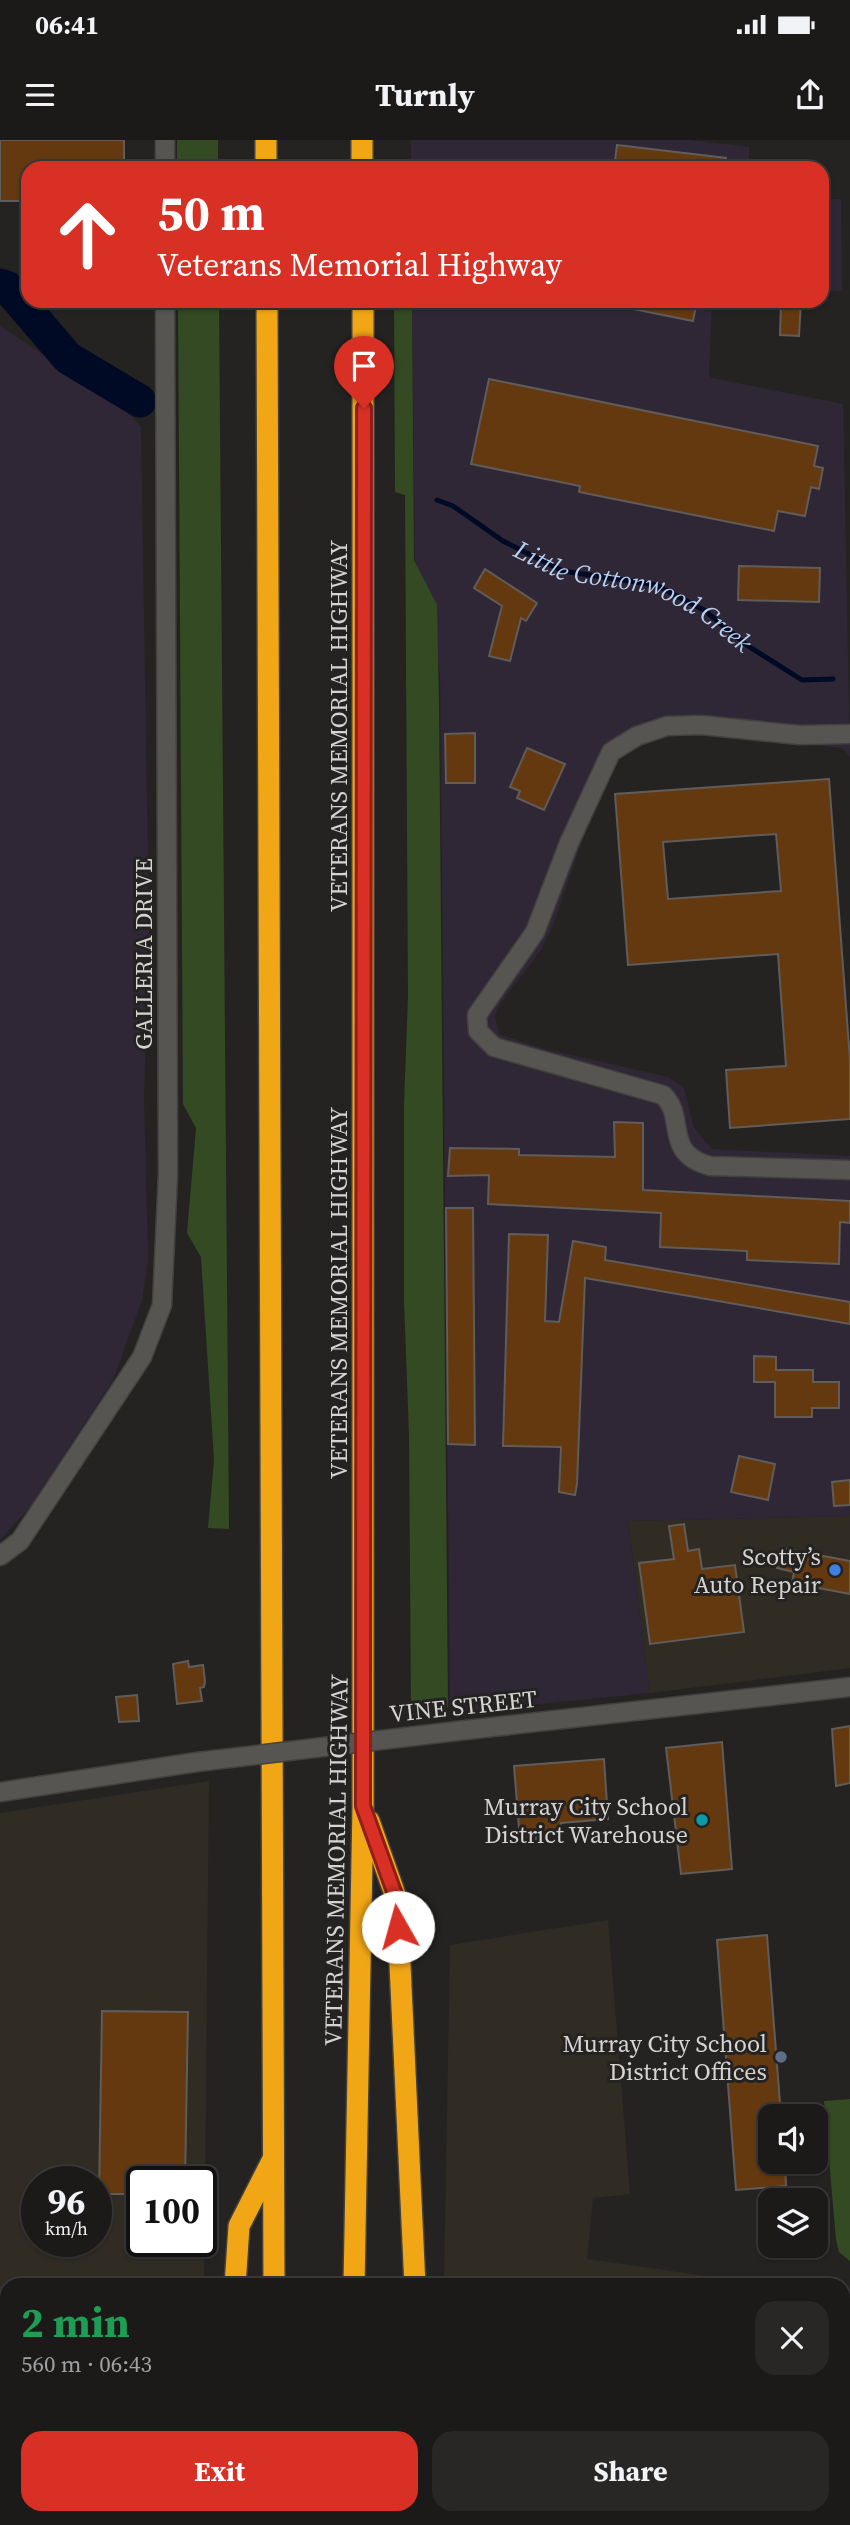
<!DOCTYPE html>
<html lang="en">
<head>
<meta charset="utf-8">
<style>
	:root { --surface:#1c1a19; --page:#292726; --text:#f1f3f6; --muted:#a0a1a2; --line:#3a3838; --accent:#d93025 }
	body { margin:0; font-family:"Source Serif 4",serif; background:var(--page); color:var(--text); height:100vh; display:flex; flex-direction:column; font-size:26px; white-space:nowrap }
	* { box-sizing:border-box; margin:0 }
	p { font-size:23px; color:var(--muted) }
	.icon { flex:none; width:38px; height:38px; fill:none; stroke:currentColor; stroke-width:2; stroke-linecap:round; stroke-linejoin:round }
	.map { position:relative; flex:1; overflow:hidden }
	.sheet { position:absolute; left:0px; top:2138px; width:850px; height:247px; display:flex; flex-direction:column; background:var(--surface); border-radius:21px 21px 0 0; box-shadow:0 2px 5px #0004,0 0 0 2px var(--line) }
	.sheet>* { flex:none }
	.hud { position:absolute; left:21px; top:21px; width:808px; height:147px; border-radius:21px; box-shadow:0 2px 5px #0004,0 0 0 2px var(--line); background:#d93025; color:#fff; overflow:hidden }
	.buttons { position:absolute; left:758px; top:1964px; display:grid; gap:14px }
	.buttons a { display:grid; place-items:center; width:70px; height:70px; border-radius:14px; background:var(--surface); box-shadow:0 2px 5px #0004,0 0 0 2px var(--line); font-size:35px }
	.speed { position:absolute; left:21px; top:2026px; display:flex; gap:14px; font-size:35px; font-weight:700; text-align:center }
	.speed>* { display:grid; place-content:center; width:91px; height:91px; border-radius:50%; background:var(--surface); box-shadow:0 2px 5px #0004,0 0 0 2px var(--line); line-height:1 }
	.speed small { font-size:18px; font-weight:400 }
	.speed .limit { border:4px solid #111; border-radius:10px; background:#fff; color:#111 }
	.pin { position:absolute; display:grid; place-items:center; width:60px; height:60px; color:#fff; margin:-72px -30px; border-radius:50% 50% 50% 0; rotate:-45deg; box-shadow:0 0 7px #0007 }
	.pin .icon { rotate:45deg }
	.me { position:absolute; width:77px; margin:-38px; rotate:353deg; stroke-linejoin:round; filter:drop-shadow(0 0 5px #0008) }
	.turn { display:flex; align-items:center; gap:24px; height:147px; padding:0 21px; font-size:32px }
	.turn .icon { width:91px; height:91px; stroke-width:2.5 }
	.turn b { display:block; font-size:49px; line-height:60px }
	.round { display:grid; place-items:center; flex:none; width:74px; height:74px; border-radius:21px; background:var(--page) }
	.headline { display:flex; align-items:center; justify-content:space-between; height:119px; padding:0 21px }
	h1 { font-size:42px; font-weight:700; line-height:52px; color:#1e9e55 }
	.button { display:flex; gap:14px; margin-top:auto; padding:14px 21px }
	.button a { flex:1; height:80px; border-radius:21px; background:var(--accent); color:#fff; font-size:28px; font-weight:700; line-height:80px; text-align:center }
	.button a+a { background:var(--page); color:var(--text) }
	.status { display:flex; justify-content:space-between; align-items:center; height:49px; padding:0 35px; background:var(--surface); direction:ltr }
	.status svg { height:19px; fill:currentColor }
	header { display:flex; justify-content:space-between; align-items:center; height:91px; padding:0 21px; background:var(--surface); font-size:32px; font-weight:700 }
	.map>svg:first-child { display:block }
	.built { fill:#302c24; fill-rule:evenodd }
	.industrial { fill:#2f2736 }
	.green { fill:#334a23 }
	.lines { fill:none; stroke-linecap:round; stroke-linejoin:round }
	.stream { stroke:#000a24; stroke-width:5 }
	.river { stroke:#000a24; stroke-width:33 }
	.building { fill:#643910; stroke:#5f5c5a; stroke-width:2; fill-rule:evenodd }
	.street-casing { stroke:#42413e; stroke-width:21 }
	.secondary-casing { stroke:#42413e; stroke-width:21 }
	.highway-casing { stroke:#42413e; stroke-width:24 }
	.street { stroke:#575552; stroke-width:18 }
	.secondary { stroke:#575552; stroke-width:18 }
	.highway { stroke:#f1a616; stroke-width:21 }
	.secondary-bridge-casing { stroke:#42413e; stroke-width:21; stroke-linecap:butt }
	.secondary-bridge { stroke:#575552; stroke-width:18 }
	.route-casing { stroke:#8d1f18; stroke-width:18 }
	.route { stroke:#d93025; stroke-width:12 }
	.shop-dot { fill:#3f7fe0; stroke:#252321; stroke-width:2.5 }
	.culture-dot { fill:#0f9aa8; stroke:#252321; stroke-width:2.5 }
	.service-dot { fill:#5c6f8a; stroke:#252321; stroke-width:2.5 }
	.labels { text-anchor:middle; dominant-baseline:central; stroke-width:6; stroke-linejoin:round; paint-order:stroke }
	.street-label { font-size:24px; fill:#d5d4d2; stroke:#252321 }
	.poi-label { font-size:24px; fill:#d5d4d2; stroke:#252321; text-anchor:end }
	.water-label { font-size:26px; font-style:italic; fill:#b7d0f0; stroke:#252321 }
</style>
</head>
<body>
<div class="status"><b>06:41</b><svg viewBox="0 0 49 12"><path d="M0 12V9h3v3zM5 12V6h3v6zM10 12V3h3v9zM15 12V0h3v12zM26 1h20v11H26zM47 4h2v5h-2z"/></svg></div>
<header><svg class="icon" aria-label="menu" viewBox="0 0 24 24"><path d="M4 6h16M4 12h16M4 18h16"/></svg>Turnly<svg class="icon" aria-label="share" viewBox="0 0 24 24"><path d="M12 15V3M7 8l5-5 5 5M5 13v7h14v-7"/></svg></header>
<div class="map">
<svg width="850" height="2385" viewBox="0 0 850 2385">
	<rect width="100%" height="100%" fill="#252321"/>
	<!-- built -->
	<g class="built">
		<polygon points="850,1376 850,1528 650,1553 628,1381"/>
		<path d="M209,1641L204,2145L7,2146V2378H187L186,2385H0V1673ZM37,2042H96V2102H37ZM142,2042H201V2102H142Z"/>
		<polygon points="608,1780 630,2054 593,2058 587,2119 770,2145 444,2145 450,1805"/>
		<polygon points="844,2155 850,2156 850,2385 435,2385 435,2378 844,2378"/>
	</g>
	<!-- industrial -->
	<g class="industrial">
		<polygon points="411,0 690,0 749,7 749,28 411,28"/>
		<polygon points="823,59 841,59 842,151 823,150"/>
		<polygon points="412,161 712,161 709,235 712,238 843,264 850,617 842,608 686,592 648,596 623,607 598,656 553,785 541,810 498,867 495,877 499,894 541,908 668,937 684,948 694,988 712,1009 850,1016 850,1376 628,1381 650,1553 456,1572 450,1564 440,535 431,476 415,420"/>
		<polygon points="0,186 123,268 141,287 149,794 144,959 148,1119 142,1160 113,1240 30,1367 0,1400"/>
	</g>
	<!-- green -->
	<g class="green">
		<rect x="177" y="0" width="41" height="28"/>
		<polygon points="178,161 219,161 229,1389 208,1388 214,1320 201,1117 187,1093 196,988 183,964"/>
		<polygon points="394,161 412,161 414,420 437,465 439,564 448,1567 411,1571 409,1294 404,1162 404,965 408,856 405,355 395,352"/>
		<polygon points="850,1959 850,2121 839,2112 836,2100 824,1961"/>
	</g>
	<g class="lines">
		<!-- stream -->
		<path class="stream" id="s1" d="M437,360L453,366L503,401L563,431L656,445L704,470L748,506L802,540L833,539"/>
		<!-- river -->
		<polyline class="river" points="0,145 7,147 68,218 140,261"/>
	</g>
	<!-- building -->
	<g class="building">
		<polygon points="0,0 124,0 124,28 28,28 28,61 0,61"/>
		<polygon points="617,5 726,18 725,28 614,28"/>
		<polygon points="629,161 697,161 693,181 628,168"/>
		<polygon points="781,161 801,161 799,196 780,195"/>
		<polygon points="489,239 818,306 814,326 823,328 819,349 811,347 805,376 778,371 774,391 579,352 580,346 471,324"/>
		<polygon points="739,426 820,428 819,462 738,460"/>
		<polygon points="485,429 537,463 526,481 521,478 510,521 489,516 502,466 474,448"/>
		<polygon points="475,593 475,643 446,643 445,594"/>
		<polygon points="527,608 565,624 544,670 517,658 520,651 510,647"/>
		<path d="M829,639L850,920V979L730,988L726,930L786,926L778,814L628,825L615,654ZM776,694L781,751L668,759L663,702Z"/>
		<polygon points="614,982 643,983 643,1050 850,1061 850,1083 840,1082 839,1124 747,1120 747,1111 660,1107 661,1073 488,1064 489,1035 448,1036 450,1008 519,1009 519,1015 615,1017"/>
		<polygon points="446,1068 473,1068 475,1305 448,1304"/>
		<polygon points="509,1094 548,1095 545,1181 559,1182 573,1101 606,1107 605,1120 850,1162 850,1184 585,1138 577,1344 575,1355 559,1352 561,1307 503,1306"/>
		<polygon points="754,1216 776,1217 776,1230 813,1230 813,1242 839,1242 839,1268 812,1268 812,1277 775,1277 775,1242 754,1242"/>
		<polygon points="739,1316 775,1324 768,1360 731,1352"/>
		<polygon points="850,1340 850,1365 834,1366 832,1342"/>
		<polygon points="684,1384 688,1411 699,1409 702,1429 735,1425 744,1492 650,1504 639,1423 674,1419 669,1386"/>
		<polygon points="781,1408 850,1421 850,1454 792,1443 794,1432 777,1428"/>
		<polygon points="188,1521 189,1527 203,1525 205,1541 204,1547 200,1548 202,1561 177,1564 173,1524"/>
		<polygon points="137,1555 139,1581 119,1582 116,1557"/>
		<polygon points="850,1586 850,1643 836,1646 832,1589"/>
		<polygon points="722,1602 732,1729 681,1734 666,1608"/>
		<polygon points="604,1619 608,1679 561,1683 561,1690 536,1692 537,1700 520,1701 514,1626"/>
		<polygon points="767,1795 781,1976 770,1976 770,2021 785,2021 786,2046 736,2050 717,1800"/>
		<polygon points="102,1871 188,1872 185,2042 142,2042 142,2054 99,2054"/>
	</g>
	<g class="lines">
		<!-- street casing -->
		<g class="street-casing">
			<g id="street">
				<polyline points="165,0 165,28"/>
				<path d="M850,594L799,595L701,585L667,586L637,596L611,612L569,703L535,792L477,875L478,891L494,907L663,955C687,977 662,1013 710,1026L850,1030"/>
				<polyline points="0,1416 20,1401 142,1217 162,1165 168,1034 165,161"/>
			</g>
		</g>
		<!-- secondary casing -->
		<g class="secondary-casing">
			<g id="secondary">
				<polyline points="457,1591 850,1547"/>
				<polyline points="0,1652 197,1622"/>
			</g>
		</g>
		<!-- highway casing -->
		<g class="highway-casing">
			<g id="highway">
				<polyline points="266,0 266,28"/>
				<polyline points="362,0 362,28"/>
				<polyline points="267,161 274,2146"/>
				<polyline points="369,1681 397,1760 415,2146"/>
				<polyline points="235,2146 239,2086 272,2021"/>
				<polyline points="354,2146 363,1666 363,161"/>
				<polyline points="219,2385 219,2378"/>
				<polyline points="265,2385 266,2378"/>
				<polyline points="344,2385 344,2378"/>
				<polyline points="409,2385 410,2378"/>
			</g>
		</g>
		<!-- street -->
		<use href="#street" class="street"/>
		<!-- secondary -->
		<use href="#secondary" class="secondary"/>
		<!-- highway -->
		<use href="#highway" class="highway"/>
		<!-- secondary-bridge casing -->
		<g class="secondary-bridge-casing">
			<polyline id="secondary-bridge" points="197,1622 457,1591"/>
		</g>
		<!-- secondary-bridge -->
		<use href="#secondary-bridge" class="secondary-bridge"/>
	</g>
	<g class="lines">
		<!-- route casing -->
		<g class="route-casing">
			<polyline id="route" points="364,268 363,1666 397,1760 398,1787"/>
		</g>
		<!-- route -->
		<use href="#route" class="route"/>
	</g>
	<!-- markers -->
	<circle class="shop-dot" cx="835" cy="1430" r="7"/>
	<circle class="culture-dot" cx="702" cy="1680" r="7"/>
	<circle class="service-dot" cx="781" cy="1917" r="7"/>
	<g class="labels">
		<!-- street labels -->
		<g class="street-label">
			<text transform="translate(338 586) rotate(-90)">VETERANS MEMORIAL HIGHWAY</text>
			<text transform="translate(143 814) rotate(-90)">GALLERIA DRIVE</text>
			<text transform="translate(338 1153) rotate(-90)">VETERANS MEMORIAL HIGHWAY</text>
			<text transform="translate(463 1566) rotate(-6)">VINE STREET</text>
			<text transform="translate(336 1720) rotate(-89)">VETERANS MEMORIAL HIGHWAY</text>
		</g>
		<!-- poi labels -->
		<g class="poi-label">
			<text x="821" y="1416">Scotty’s<tspan x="821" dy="28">Auto Repair</tspan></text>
			<text x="688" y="1666">Murray City School<tspan x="688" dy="28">District Warehouse</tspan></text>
			<text x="767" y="1903">Murray City School<tspan x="767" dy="28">District Offices</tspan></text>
		</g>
		<!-- water labels -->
		<g class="water-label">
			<text stroke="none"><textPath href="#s1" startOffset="222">Little Cottonwood Creek</textPath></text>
		</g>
	</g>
</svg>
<div class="buttons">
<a><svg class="icon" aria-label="sound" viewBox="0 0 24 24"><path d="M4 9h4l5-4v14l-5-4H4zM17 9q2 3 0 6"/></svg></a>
<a><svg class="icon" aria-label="layers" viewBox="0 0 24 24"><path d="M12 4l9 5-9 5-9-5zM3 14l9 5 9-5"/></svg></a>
</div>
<div class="speed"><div>96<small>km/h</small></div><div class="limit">100</div></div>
<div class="pin" style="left:364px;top:268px;background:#d93025"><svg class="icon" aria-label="arrive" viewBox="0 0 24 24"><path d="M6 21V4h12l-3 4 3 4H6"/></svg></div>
<svg class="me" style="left:398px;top:1787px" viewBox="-20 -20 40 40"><circle r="19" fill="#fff"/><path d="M0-13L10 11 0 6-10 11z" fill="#d93025"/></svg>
<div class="hud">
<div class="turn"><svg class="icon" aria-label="ahead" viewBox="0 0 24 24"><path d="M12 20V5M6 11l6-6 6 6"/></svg><div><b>50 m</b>Veterans Memorial Highway</div></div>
</div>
<section class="sheet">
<div class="headline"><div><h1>2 min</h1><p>560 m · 06:43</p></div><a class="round"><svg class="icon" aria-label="close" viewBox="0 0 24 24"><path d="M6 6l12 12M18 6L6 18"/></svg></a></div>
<div class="button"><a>Exit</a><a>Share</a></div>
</section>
</div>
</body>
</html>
